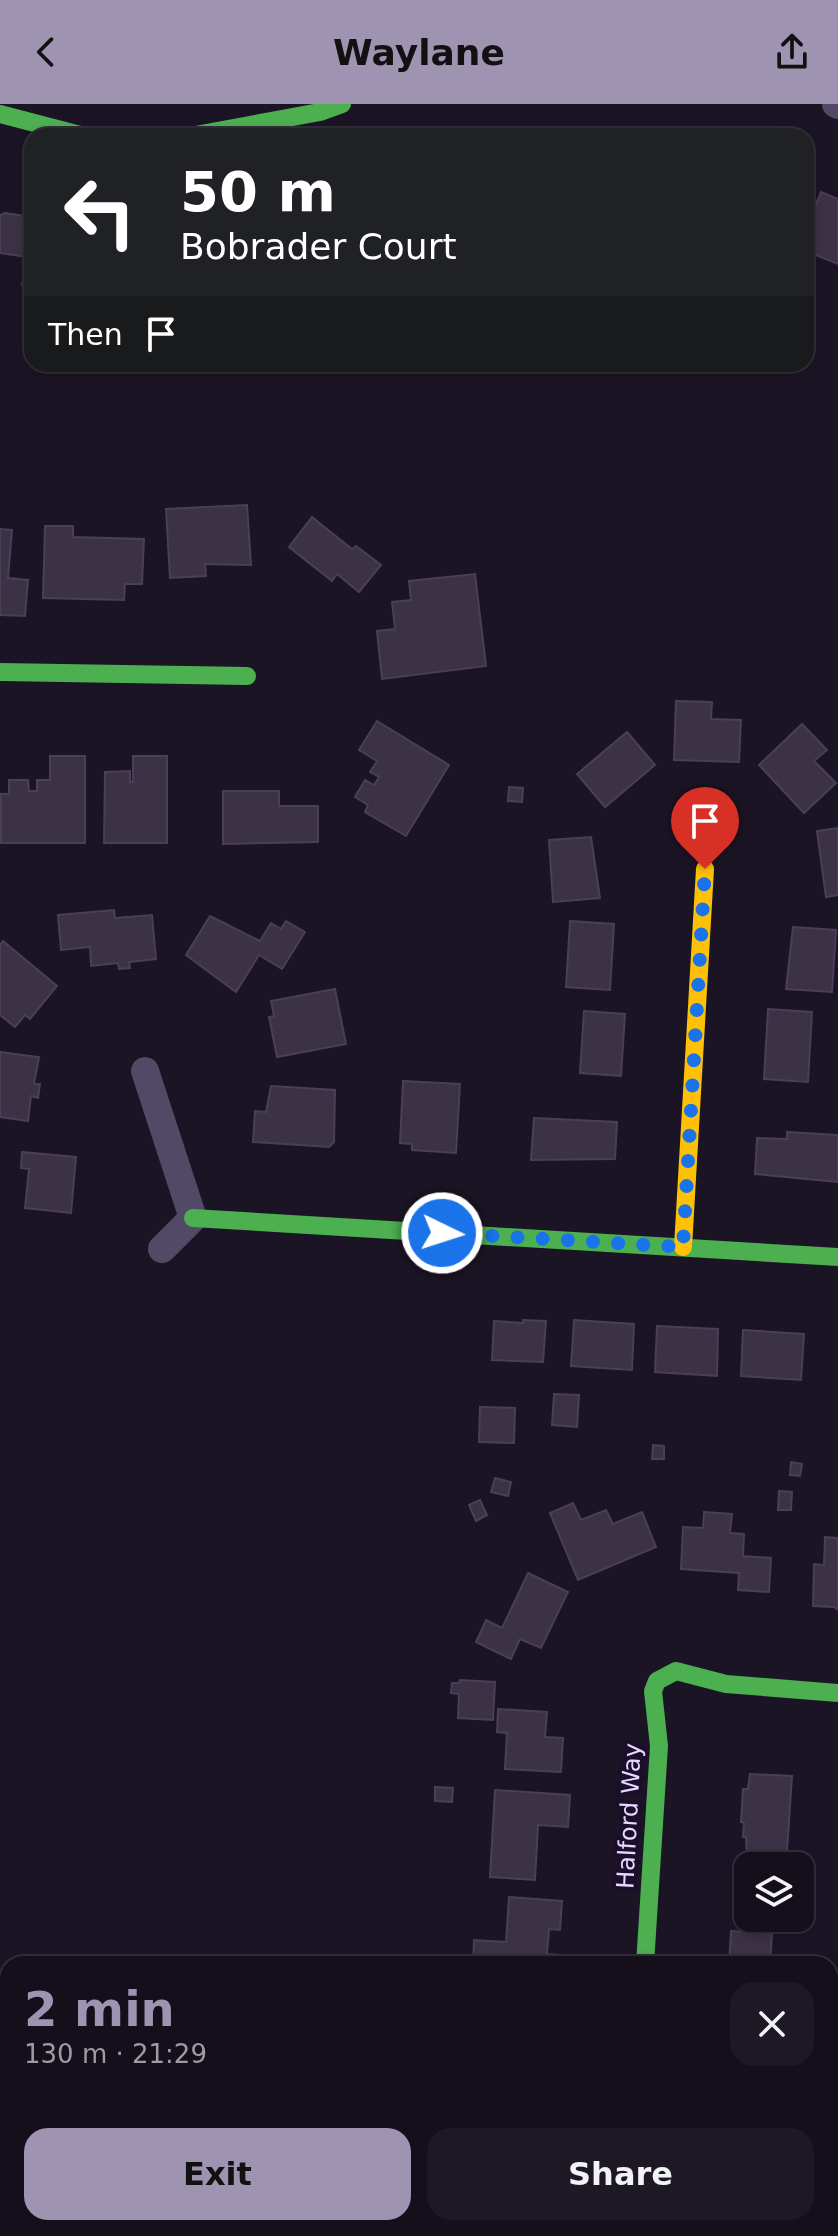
<!DOCTYPE html>
<html lang="en">
<head>
<meta charset="utf-8">
<style>
	:root { --surface:#140f1b; --page:#1d1824; --text:#f1f3f6; --muted:#9d9ca3; --line:#332f3a; --accent:#9f93b2 }
	body { margin:0; font-family:"DejaVu Sans",sans-serif; background:var(--page); color:var(--text); height:100vh; display:flex; flex-direction:column; font-size:30px; white-space:nowrap }
	* { box-sizing:border-box; margin:0 }
	p { font-size:26px; color:var(--muted) }
	.icon { flex:none; width:44px; height:44px; fill:none; stroke:currentColor; stroke-width:2; stroke-linecap:round; stroke-linejoin:round }
	.map { position:relative; flex:1; overflow:hidden }
	.drawer { position:absolute; left:0px; top:1852px; width:838px; height:280px; display:flex; flex-direction:column; background:var(--surface); border-radius:24px 24px 0 0; box-shadow:0 4px 12px #0003,0 0 0 2px var(--line) }
	.drawer>* { flex:none }
	.banner { position:absolute; left:24px; top:24px; width:790px; height:244px; border-radius:24px; box-shadow:0 4px 12px #0003,0 0 0 2px var(--line); background:#202124; color:#fff; overflow:hidden }
	.buttons { position:absolute; left:734px; top:1748px; display:grid; gap:16px }
	.buttons a { display:grid; place-items:center; width:80px; height:80px; border-radius:16px; background:var(--surface); box-shadow:0 4px 12px #0003,0 0 0 2px var(--line); font-size:40px }
	.pin { position:absolute; display:grid; place-items:center; width:68px; height:68px; color:#fff; margin:-82px -34px; border-radius:50% 50% 50% 0; rotate:-45deg; box-shadow:0 0 8px #0007 }
	.pin .icon { rotate:45deg }
	.me { position:absolute; width:88px; margin:-44px; rotate:94deg; stroke-linejoin:round; filter:drop-shadow(0 0 6px #0008) }
	.turn { display:flex; align-items:center; gap:28px; height:168px; padding:0 24px; font-size:36px }
	.turn .icon { width:104px; height:104px; stroke-width:2.5 }
	.turn b { display:block; font-size:56px; line-height:68px }
	.then { display:flex; align-items:center; height:76px; padding:0 24px; background:#0003; gap:16px; font-size:30px }
	.round { display:grid; place-items:center; flex:none; width:84px; height:84px; border-radius:24px; background:var(--page) }
	.summary { display:flex; align-items:center; justify-content:space-between; height:136px; padding:0 24px }
	h1 { font-size:48px; font-weight:800; line-height:60px; color:var(--accent) }
	.action { display:flex; gap:16px; margin-top:auto; padding:16px 24px }
	.action a { flex:1; height:92px; border-radius:24px; background:var(--accent); color:#111; font-size:32px; font-weight:800; line-height:92px; text-align:center }
	.action a+a { background:var(--page); color:var(--text) }
	header { display:flex; justify-content:space-between; align-items:center; height:104px; padding:0 24px; background:var(--accent); color:#111; font-size:36px; font-weight:800 }
	.map>svg:first-child { display:block }
	.building { fill:#3b3246; stroke:#493f58; stroke-width:2 }
	.lines { fill:none; stroke-linecap:round; stroke-linejoin:round }
	.street { stroke:#514965; stroke-width:28 }
	.fast { stroke:#4caf50; stroke-width:18 }
	.slow { stroke:#ffc107; stroke-width:18 }
	.route { stroke:#1a73e8; stroke-width:14; stroke-dasharray:0 25.2 }
	.labels { text-anchor:middle; dominant-baseline:central; stroke-width:8; stroke-linejoin:round; paint-order:stroke }
	.street-label { font-size:24px; fill:#e6d8ff; stroke:#1a0e2a }
</style>
</head>
<body>
<header><svg class="icon" aria-label="back" viewBox="0 0 24 24"><path d="M15 5l-7 7 7 7"/></svg>Waylane<svg class="icon" aria-label="share" viewBox="0 0 24 24"><path d="M12 15V3M7 8l5-5 5 5M5 13v7h14v-7"/></svg></header>
<div class="map">
<svg width="838" height="2132" viewBox="0 0 838 2132">
	<rect width="100%" height="100%" fill="#1b1424"/>
	<!-- building -->
	<g class="building">
		<polygon points="554,29 632,31 632,32 554,32"/>
		<polygon points="821,88 838,95 838,160 806,147 806,125"/>
		<polygon points="5,109 32,113 32,182 22,181 27,153 0,149 0,111"/>
		<polygon points="247,401 251,461 205,460 206,472 170,474 166,405"/>
		<polygon points="312,413 352,445 356,442 381,461 359,488 337,470 332,477 289,443"/>
		<polygon points="45,422 73,422 73,433 144,435 142,480 125,480 124,496 43,494"/>
		<polygon points="0,425 12,426 8,474 28,476 25,512 0,511"/>
		<polygon points="475,470 486,562 382,575 377,527 395,525 392,498 411,496 409,477"/>
		<polygon points="676,597 712,598 711,615 741,616 739,658 674,656"/>
		<polygon points="377,617 449,661 406,732 365,708 368,701 355,693 365,676 374,681 379,673 370,668 377,657 359,646"/>
		<polygon points="802,620 827,646 814,657 836,679 804,709 759,661"/>
		<polygon points="627,628 655,661 605,703 577,670"/>
		<polygon points="50,652 85,652 85,739 1,739 1,690 9,690 9,676 28,676 29,687 37,687 37,676 50,676"/>
		<polygon points="133,652 167,652 167,739 104,739 105,668 130,667 130,678 133,678"/>
		<polygon points="509,683 523,684 522,698 508,697"/>
		<polygon points="223,687 279,687 279,702 318,702 318,738 223,740"/>
		<polygon points="838,724 838,791 826,793 817,727"/>
		<polygon points="591,733 600,794 553,798 549,736"/>
		<polygon points="114,806 115,814 152,811 156,855 129,858 130,864 119,865 118,859 91,862 90,843 61,846 58,811"/>
		<polygon points="210,812 260,837 271,819 281,825 286,817 305,828 282,865 259,851 236,888 186,851"/>
		<polygon points="570,817 614,820 610,886 566,883"/>
		<polygon points="793,823 836,826 832,888 786,885"/>
		<polygon points="3,837 57,882 30,915 25,911 15,923 0,911 0,841"/>
		<polygon points="335,885 346,940 277,953 269,913 274,912 271,897"/>
		<polygon points="768,905 812,908 808,978 764,975"/>
		<polygon points="584,907 625,910 621,972 580,969"/>
		<polygon points="0,948 39,953 34,980 40,980 38,994 31,992 28,1017 0,1013"/>
		<polygon points="403,977 460,980 456,1049 412,1046 412,1040 400,1039"/>
		<polygon points="271,982 335,986 334,1038 329,1043 253,1038 255,1007 266,1008"/>
		<polygon points="534,1014 617,1018 615,1055 531,1056"/>
		<polygon points="787,1028 838,1031 838,1078 755,1070 757,1034 787,1035"/>
		<polygon points="22,1048 76,1053 71,1109 25,1104 29,1065 21,1064"/>
		<polygon points="523,1216 546,1217 543,1258 492,1256 494,1217 523,1219"/>
		<polygon points="574,1216 634,1220 632,1266 571,1262"/>
		<polygon points="657,1222 718,1225 717,1272 655,1268"/>
		<polygon points="743,1226 804,1230 801,1276 741,1272"/>
		<polygon points="554,1290 579,1291 577,1323 552,1321"/>
		<polygon points="480,1303 515,1304 514,1339 479,1338"/>
		<polygon points="653,1341 664,1342 664,1355 652,1355"/>
		<polygon points="791,1358 802,1360 800,1372 790,1371"/>
		<polygon points="495,1374 511,1378 508,1392 491,1388"/>
		<polygon points="779,1387 792,1388 791,1406 778,1406"/>
		<polygon points="480,1396 487,1411 476,1417 469,1401"/>
		<polygon points="573,1399 581,1416 606,1406 613,1420 642,1408 656,1443 578,1476 550,1409"/>
		<polygon points="704,1408 732,1410 730,1429 744,1430 743,1452 771,1454 769,1488 738,1486 739,1469 681,1465 683,1423 703,1424"/>
		<polygon points="825,1433 838,1434 838,1506 834,1503 813,1502 814,1460 824,1461"/>
		<polygon points="528,1469 568,1488 541,1544 520,1535 511,1555 476,1538 486,1516 502,1524"/>
		<polygon points="460,1576 495,1578 493,1616 458,1614 459,1590 451,1589 452,1579 459,1579"/>
		<polygon points="498,1605 547,1608 545,1633 563,1634 561,1668 505,1665 507,1629 497,1628"/>
		<polygon points="750,1670 792,1672 786,1762 748,1762 748,1782 746,1733 743,1733 744,1719 741,1718 743,1685 748,1685"/>
		<polygon points="435,1683 453,1684 452,1698 435,1697"/>
		<polygon points="495,1686 570,1691 568,1723 538,1721 535,1776 490,1773"/>
		<polygon points="509,1793 562,1797 560,1826 549,1825 547,1850 560,1851 560,1860 473,1860 474,1836 506,1838"/>
		<polygon points="731,1827 772,1830 770,1860 729,1860"/>
		<polygon points="830,1885 838,1886 838,1936 830,1936"/>
		<polygon points="830,2116 838,2117 838,2132 768,2132 769,2124 830,2124"/>
		<polygon points="36,2124 80,2124 79,2132 35,2132"/>
		<rect x="295" y="2124" width="44" height="8"/>
		<polygon points="526,2124 592,2124 607,2132 522,2132"/>
		<polygon points="686,2124 688,2128 711,2124 714,2132 655,2132"/>
	</g>
	<g class="lines">
		<!-- street -->
		<g class="street">
			<polyline points="836,0 838,1"/>
			<polyline points="145,967 193,1114 162,1145"/>
			<polyline points="830,2018 838,2018"/>
			<polyline points="192,2132 193,2124"/>
		</g>
		<!-- fast -->
		<g class="fast">
			<polyline points="0,10 84,32"/>
			<polyline points="190,32 320,8 342,0"/>
			<polyline points="0,568 247,572"/>
			<polyline points="193,1114 838,1153"/>
			<polyline points="645,1860 659,1642 653,1587 657,1577 676,1567 726,1580 838,1589"/>
		</g>
		<!-- slow -->
		<polyline class="slow" points="683,1143 705,765"/>
	</g>
	<g class="lines">
		<!-- route -->
		<polyline class="route" points="442,1129 683,1143 705,765"/>
	</g>
	<g class="labels">
		<!-- street labels -->
		<g class="street-label">
			<text transform="translate(629 1712) rotate(-87)">Halford Way</text>
		</g>
	</g>
</svg>
<div class="buttons">
<a><svg class="icon" aria-label="layers" viewBox="0 0 24 24"><path d="M12 4l9 5-9 5-9-5zM3 14l9 5 9-5"/></svg></a>
</div>
<div class="pin" style="left:705px;top:765px;background:#d93025"><svg class="icon" aria-label="arrive" viewBox="0 0 24 24"><path d="M6 21V4h12l-3 4 3 4H6"/></svg></div>
<svg class="me" style="left:442px;top:1129px" viewBox="-20 -20 40 40"><circle r="17" fill="#1a73e8" stroke="#fff" stroke-width="3"/><path d="M0-11L8 9 0 5-8 9z" fill="#fff"/></svg>
<div class="banner">
<div class="turn"><svg class="icon" aria-label="left" viewBox="0 0 24 24"><path d="M17 20v-9H6M10 6l-5 5 5 5"/></svg><div><b>50 m</b>Bobrader Court</div></div>
<div class="then">Then<svg class="icon" aria-label="arrive" viewBox="0 0 24 24"><path d="M6 21V4h12l-3 4 3 4H6"/></svg></div>
</div>
<section class="drawer">
<div class="summary"><div><h1>2 min</h1><p>130 m · 21:29</p></div><a class="round"><svg class="icon" aria-label="close" viewBox="0 0 24 24"><path d="M6 6l12 12M18 6L6 18"/></svg></a></div>
<div class="action"><a>Exit</a><a>Share</a></div>
</section>
</div>
</body>
</html>
